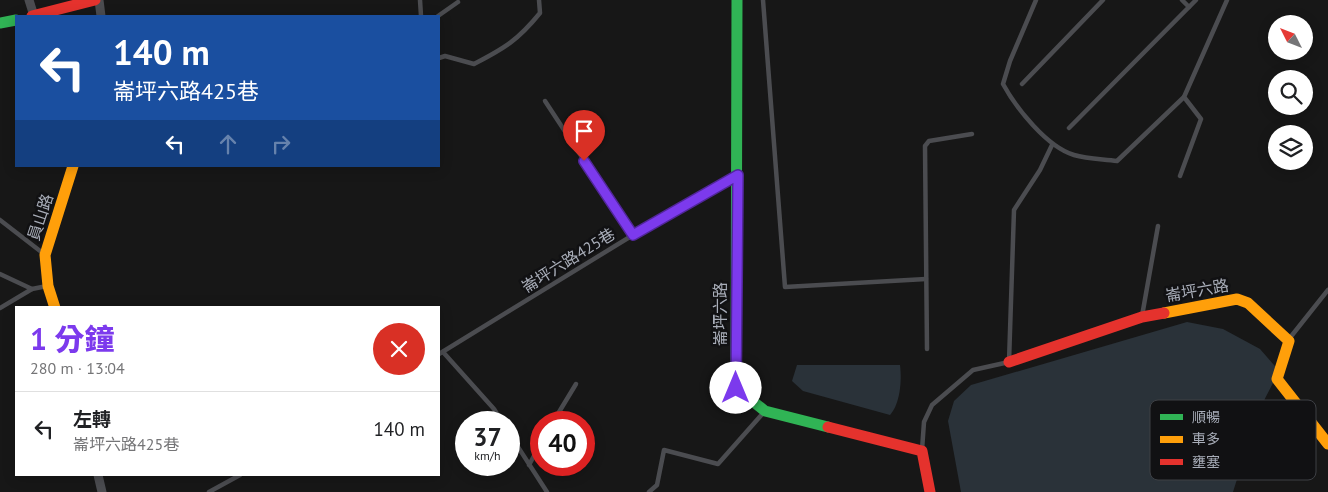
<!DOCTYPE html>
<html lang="zh-TW">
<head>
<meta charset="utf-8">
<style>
	:root { --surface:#fff; --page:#f2f2f2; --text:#202124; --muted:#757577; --line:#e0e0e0; --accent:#7c3aed }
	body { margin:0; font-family:"PT Sans","Noto Sans TC",sans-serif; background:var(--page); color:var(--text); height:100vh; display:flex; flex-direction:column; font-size:19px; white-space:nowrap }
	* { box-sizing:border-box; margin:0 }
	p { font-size:16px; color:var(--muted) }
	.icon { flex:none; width:28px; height:28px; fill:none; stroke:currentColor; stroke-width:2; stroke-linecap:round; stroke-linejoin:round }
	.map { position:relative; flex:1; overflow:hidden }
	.sheet { position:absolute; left:15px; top:306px; width:425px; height:170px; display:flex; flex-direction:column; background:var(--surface); border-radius:0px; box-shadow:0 2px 12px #0003 }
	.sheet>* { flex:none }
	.banner { position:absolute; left:15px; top:15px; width:425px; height:152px; border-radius:0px; box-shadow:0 2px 12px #0003; background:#1a4fa0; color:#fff; overflow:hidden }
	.needle { width:32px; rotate:312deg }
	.controls { position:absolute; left:1268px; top:15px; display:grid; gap:10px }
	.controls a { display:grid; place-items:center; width:45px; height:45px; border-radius:50%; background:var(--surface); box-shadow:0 2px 12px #0003; font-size:25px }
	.speed { position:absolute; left:455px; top:411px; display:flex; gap:10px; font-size:25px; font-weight:700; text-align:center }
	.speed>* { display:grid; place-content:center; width:65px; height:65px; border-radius:50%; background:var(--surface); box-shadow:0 2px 12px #0003; line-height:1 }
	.speed small { font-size:12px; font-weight:400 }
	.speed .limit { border:8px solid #d22; background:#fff; color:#111 }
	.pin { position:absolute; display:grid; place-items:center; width:42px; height:42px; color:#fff; margin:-51px -21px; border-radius:50% 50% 50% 0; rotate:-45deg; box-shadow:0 0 5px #0007 }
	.pin .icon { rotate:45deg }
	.me { position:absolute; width:55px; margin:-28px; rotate:0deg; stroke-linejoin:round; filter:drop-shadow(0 0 4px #0008) }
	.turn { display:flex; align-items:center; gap:18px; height:105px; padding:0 15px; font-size:22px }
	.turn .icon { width:65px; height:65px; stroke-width:2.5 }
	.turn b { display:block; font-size:35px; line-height:42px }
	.lanes { display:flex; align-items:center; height:48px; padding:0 15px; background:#0003; justify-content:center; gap:25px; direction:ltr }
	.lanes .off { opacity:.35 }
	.round { display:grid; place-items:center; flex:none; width:52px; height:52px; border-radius:26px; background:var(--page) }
	.head { display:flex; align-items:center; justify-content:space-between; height:85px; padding:0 15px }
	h1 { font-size:30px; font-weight:800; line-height:38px; color:var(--accent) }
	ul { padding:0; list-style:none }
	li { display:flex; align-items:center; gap:15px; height:75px; padding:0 15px; border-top:1px solid var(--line) }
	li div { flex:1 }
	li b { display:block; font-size:19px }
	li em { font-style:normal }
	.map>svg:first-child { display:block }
	.water { fill:#2a3239 }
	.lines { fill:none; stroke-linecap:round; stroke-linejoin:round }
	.lane { stroke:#4b4c50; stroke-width:4.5 }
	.street { stroke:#4b4c50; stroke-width:9 }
	.fast { stroke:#30b455; stroke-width:11 }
	.slow { stroke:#ff9f0a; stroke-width:11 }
	.jam { stroke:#e5322d; stroke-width:11 }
	.route-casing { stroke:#51269a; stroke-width:12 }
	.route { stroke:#7c3aed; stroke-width:9 }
	.labels { text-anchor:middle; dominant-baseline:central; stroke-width:5; stroke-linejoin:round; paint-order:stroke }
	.street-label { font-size:16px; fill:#a8adb8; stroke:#111113 }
	.key { fill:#111113; stroke:#3e4045; stroke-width:1 }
	.key-label { font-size:14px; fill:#a8adb8 }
</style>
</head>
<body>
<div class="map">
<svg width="1328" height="492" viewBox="0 0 1328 492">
	<rect width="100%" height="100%" fill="#171717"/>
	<!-- water -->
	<g class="water">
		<path d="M1187,322L1223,329L1260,349L1280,372C1256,407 1246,452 1233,492H961L948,421L954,401L971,385Z"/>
		<path d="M797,365H900C902,381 900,404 890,415L803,391L792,381Z"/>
	</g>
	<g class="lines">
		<!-- lane -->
		<g class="lane">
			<polyline points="420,0 421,16"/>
			<polyline points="763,0 785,287 926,279"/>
			<path d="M1036,0L1010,61L1003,84C1016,108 1047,147 1074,155C1088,159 1103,159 1117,161L1184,97"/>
			<polyline points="1182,0 1189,7"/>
			<polyline points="438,16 458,2"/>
			<path d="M439,58L445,56L474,64C505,48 518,40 540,13L539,0"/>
			<polyline points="1022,84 1103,0"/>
			<polyline points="545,101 633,235"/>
			<polyline points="1069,128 1196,0"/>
			<polyline points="1180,176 1201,119 1184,97 1227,0"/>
			<polyline points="0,220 44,254"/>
			<polyline points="0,274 32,289 47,286"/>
			<polyline points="0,308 32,289"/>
			<polyline points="1142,316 1158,226"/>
			<polyline points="1289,339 1328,290"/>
			<polyline points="927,349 925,146 929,141 972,134"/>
			<polyline points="443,352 494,409 502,422"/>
			<polyline points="439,354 633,235 735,176"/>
			<polyline points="553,422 576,384"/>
			<polyline points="509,433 547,492"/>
			<polyline points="922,450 924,422 932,405 973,370 1009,362 1014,210 1040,170 1052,145"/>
			<polyline points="529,465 541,443"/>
			<polyline points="209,492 240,475"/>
			<polyline points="649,492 657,485 664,450 718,464 764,412"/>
		</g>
		<!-- street -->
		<g class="street">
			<polyline points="29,0 34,16"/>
			<polyline points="99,0 101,16"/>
			<polyline points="98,475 102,492"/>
		</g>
		<!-- fast -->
		<g class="fast">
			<polyline points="737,0 736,388 765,411 828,427"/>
			<polyline points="0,23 16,20"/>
		</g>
		<!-- slow -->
		<g class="slow">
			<polyline points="55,308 48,286 45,255 73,166"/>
			<polyline points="1164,313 1237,299 1248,303 1289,341 1277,379 1328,444"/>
		</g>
		<!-- jam -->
		<g class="jam">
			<polyline points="32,16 95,0"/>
			<polyline points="1009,362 1142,317 1164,313"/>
			<polyline points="828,427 922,451 930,492"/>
		</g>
	</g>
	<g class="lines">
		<!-- route casing -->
		<g class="route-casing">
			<polyline id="route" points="584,161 633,235 738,175 736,388"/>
		</g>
		<!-- route -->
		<use href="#route" class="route"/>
	</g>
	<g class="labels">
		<!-- street labels -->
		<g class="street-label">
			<text transform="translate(40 217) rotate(-72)">員山路</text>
			<text transform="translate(568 260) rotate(-32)">崙坪六路425巷</text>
			<text transform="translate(1197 290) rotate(-10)">崙坪六路</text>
			<text transform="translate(720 314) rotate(-90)">崙坪六路</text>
		</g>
	</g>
	<!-- legend -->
	<rect x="1150" y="400" width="166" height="80" rx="8" class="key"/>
	<rect x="1160" y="414" width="23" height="6" fill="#30b455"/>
	<rect x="1160" y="436" width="23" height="7" fill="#ff9f0a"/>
	<rect x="1160" y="459" width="23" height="6" fill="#e5322d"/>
	<g class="key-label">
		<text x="1192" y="422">順暢</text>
		<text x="1192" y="444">車多</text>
		<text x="1192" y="467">壅塞</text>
	</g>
</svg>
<div class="controls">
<a><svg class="needle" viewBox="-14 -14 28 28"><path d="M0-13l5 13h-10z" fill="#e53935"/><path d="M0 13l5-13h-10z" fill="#757577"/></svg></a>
<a><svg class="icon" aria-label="search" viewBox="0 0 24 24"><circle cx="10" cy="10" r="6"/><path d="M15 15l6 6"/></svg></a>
<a><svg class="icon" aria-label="layers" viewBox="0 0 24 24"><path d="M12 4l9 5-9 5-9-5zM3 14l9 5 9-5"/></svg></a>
</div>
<div class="speed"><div>37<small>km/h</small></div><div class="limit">40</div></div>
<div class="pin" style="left:584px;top:161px;background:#d93025"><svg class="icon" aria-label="arrive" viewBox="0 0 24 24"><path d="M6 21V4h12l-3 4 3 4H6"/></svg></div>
<svg class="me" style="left:736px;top:388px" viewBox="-20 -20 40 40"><circle r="19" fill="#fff"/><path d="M0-13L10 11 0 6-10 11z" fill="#7c3aed"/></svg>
<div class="banner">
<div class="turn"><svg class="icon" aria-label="left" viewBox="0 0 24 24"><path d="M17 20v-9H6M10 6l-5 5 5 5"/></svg><div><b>140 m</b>崙坪六路425巷</div></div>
<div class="lanes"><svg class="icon" aria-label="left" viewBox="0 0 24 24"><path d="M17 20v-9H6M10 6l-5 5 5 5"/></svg><svg class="icon off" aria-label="ahead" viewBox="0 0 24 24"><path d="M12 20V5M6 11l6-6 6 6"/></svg><svg class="icon off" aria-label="right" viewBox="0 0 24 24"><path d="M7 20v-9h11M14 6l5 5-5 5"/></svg></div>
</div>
<section class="sheet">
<div class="head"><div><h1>1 分鐘</h1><p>280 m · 13:04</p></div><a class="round" style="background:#d93025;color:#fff"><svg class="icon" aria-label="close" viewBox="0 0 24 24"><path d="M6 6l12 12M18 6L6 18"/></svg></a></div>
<ul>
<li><svg class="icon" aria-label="left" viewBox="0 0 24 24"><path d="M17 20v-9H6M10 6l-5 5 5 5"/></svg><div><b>左轉</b><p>崙坪六路425巷</p></div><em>140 m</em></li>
</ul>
</section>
</div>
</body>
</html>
